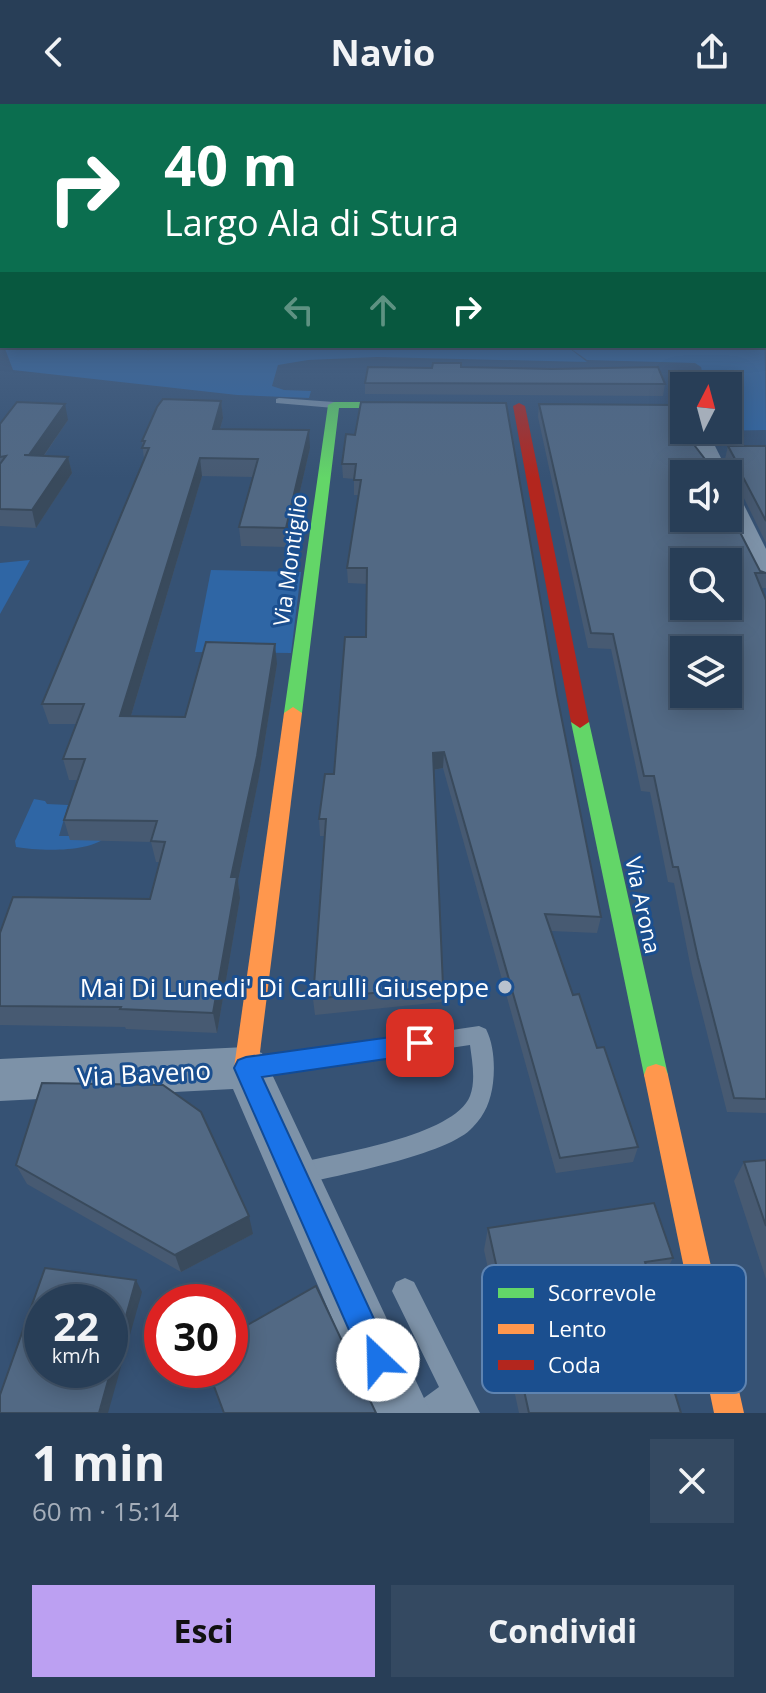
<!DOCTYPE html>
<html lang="it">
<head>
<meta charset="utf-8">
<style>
	:root { --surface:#283e57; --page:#344961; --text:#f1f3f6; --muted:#a5aeba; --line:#44576d; --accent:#bca0f2 }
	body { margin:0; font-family:"Open Sans",sans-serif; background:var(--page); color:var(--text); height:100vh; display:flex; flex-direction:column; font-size:30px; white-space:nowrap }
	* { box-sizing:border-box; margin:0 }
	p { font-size:26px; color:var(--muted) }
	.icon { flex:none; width:44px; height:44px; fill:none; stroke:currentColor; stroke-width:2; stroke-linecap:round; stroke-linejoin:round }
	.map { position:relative; height:1309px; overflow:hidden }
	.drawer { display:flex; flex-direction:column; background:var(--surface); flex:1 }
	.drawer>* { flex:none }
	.guide { position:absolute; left:0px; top:0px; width:766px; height:244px; box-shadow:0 4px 20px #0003,0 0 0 2px var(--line); background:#0b6e4f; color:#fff; overflow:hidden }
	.needle { width:52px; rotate:6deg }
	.fabs { position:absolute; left:670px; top:268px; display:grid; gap:16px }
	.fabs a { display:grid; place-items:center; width:72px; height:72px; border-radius:0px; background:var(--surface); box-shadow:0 4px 20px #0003,0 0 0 2px var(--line); font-size:40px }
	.speed { position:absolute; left:24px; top:1180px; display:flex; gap:16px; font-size:40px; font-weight:700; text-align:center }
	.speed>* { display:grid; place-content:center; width:104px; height:104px; border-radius:50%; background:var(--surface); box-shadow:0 4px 20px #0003,0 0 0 2px var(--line); line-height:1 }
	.speed small { font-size:20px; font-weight:400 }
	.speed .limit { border:12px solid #d22; background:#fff; color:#111 }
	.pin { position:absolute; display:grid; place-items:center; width:68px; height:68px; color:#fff; margin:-34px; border-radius:16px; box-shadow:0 4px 12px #0006 }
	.me { position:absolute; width:88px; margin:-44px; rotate:336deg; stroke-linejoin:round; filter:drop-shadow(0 0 6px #0008) }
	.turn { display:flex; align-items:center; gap:28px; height:168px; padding:0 32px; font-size:36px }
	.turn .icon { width:104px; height:104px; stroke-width:2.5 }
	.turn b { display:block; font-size:56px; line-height:68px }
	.lanes { display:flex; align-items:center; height:76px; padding:0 32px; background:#0003; justify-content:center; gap:40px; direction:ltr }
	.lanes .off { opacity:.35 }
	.round { display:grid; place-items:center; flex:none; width:84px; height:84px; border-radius:0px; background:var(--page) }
	.summary { display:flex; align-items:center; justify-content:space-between; height:136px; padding:0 32px }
	h1 { font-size:48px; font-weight:700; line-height:60px }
	.action { display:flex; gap:16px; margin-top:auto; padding:16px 32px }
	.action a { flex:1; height:92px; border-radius:0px; background:var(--accent); color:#111; font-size:32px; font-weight:700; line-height:92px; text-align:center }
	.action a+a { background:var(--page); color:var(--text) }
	header { display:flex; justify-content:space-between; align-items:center; height:104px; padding:0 32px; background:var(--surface); font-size:36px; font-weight:700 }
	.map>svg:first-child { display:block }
	.green { fill:#2f66a5 }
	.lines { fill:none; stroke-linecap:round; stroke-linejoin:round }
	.lane { fill:#7d92a8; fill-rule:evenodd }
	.street { fill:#7d92a8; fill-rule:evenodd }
	.fast { fill:#63d668; fill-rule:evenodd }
	.slow { fill:#ff974d; fill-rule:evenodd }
	.jam { fill:#b3261e; fill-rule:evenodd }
	.wall { fill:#475a72 }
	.shaded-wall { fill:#394a5c }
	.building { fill:#526984; stroke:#394a5c; stroke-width:2; fill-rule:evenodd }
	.route { fill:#1a73e8; stroke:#114b97; stroke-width:2 }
	.poi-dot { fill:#b9c2ce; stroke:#1b4f8f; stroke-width:3 }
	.labels { text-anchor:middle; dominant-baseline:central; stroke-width:6; stroke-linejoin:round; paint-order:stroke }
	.street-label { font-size:22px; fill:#fff; stroke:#1b4f8f }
	.near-poi-label { font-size:26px; fill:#fff; stroke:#1b4f8f; text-anchor:end }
	.near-street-label { font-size:26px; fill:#fff; stroke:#1b4f8f }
	.key { fill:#1b4f8f; stroke:#5f84b1; stroke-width:2 }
	.key-label { font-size:22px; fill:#fff }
</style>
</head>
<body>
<header><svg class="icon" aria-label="back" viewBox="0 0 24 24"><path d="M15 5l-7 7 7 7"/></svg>Navio<svg class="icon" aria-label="share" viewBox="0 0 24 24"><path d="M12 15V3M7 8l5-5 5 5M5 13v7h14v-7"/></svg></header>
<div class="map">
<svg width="766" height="1309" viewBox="0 0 766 1309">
	<rect width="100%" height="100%" fill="#365274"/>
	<!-- green -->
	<g class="green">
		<polygon points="764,212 766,326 717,327 728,326 728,282 706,282 701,263 695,259 587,256 567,242 764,242"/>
		<polygon points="4,242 139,242 149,247 142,242 215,242 216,245 218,242 560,242 569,244 587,258 377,253 308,256 278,261 272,282 284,286 311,287 309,294 237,291 13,266"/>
		<polygon points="30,456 0,510 0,459"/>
		<polygon points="211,466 301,468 291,549 195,548"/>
		<path d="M34,695L45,697L47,700L68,701L59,732H107C91,749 39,747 16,743L15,737Z"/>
	</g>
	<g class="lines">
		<!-- lane -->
		<g class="lane">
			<polygon points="279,294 334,298 339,301 334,304 276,299 276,295"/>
			<path d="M479,922L486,925C494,941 495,962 493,979C491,996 485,1011 473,1023C449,1051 337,1071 298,1081L290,1078L286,1070L290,1062L298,1059C338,1049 454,1032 470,992C476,976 472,957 470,941L256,973L248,970L245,963L248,956Z"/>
			<polygon points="405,1174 414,1178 480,1309 413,1309 417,1299 439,1283 392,1187 396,1178"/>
		</g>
		<!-- street -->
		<g class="street">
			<polygon points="685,326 707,326 729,370 728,371 705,370"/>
			<polygon points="728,386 737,388 740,393 766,445 766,481 756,479 752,473 725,414 728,414"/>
			<polygon points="246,943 262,949 431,1309 373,1309 233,985 0,997 0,955"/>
		</g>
		<!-- fast -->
		<g class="fast">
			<polygon points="334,298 422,298 428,301 422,304 339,304 302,609 293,615 284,609 328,301"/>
			<polygon points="580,612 589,618 668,971 665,979 656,982 647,979 644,971 571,618"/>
		</g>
		<!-- slow -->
		<g class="slow">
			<polygon points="293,603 302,609 258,964 254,972 246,975 238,972 234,964 284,609"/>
			<polygon points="656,960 665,963 668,971 744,1309 714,1309 644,971 647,963"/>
		</g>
		<!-- jam -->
		<polygon class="jam" points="519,299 525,302 589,618 580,624 571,618 513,302"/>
	</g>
	<!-- wall -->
	<g class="wall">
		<polygon points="461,263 665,280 663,292 365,290 365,279"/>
		<polygon points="221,297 223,314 220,325 310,344 287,443 241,442 239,423 253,373 202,372 131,612 185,613 277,560 259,673 238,777 240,794 217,929 126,925 125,923 0,921 0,829 150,795 160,758 156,758 151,738 70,736 64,716 78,676 69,676 63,655 76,620 49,620 42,600 144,355 142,337"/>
		<polygon points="539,300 695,342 708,359 727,360 725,355 728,342 766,342 766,439 740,386 684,370 760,467 766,469 766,484 761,484 766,496 766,1009 727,1008 692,870 674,779 668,778 650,688 641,687 611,545 588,544 538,313"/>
		<polygon points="68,316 44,352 68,353 72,369 36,424 0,422 0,320"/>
		<polygon points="346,330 557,591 601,813 597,829 551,827 573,891 597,944 638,1043 633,1058 556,1069 443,664 434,666 443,882 442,898 315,911 313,895 324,732 320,732 319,715 334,670 366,533 367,480 348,479 347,464 358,391 354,391 354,375 343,374 342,360"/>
		<polygon points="766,1056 766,1175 734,1077 744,1058"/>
		<polygon points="16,1061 253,1130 181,1168 27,1080"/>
		<polygon points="488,1124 673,1154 662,1175 651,1177 671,1240 663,1253 681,1309 519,1309 484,1146"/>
	</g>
	<!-- shaded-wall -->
	<g class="shaded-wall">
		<polygon points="221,297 223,314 215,342 213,325"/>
		<polygon points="65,300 68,316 33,367 29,351"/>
		<polygon points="309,326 310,344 287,443 286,424"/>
		<polygon points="68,353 72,369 36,424 32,406"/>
		<polygon points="200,354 202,372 125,632 120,612"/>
		<polygon points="275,540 277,560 259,673 238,777 240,794 217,929 213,909 231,773"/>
		<polygon points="444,648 443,664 432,666 433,649"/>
		<polygon points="249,1112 253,1130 181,1168 175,1151"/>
		<polygon points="136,1176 142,1188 108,1309 99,1309"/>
	</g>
	<!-- building -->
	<g class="building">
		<polygon points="433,259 461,259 461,263 552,265 658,263 665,280 365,279 368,263 432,264"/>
		<polygon points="163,295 221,297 213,325 309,326 286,424 239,423 258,355 200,354 120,612 185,613 206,538 275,540 257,652 231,773 237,773 213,909 120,905 121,903 0,902 0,829 13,793 150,795 165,738 151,737 157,717 64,716 85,655 63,655 84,600 42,600 149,344 142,344 145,337 142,337 157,303"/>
		<polygon points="17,298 65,300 29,351 24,351 68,353 32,406 0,405 0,360 6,352 0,353 0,320"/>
		<polygon points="361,298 506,299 557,591 601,813 545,810 573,891 579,890 597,944 604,943 638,1043 560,1054 444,648 433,649 443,882 313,895 326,715 319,715 325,670 334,670 345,533 366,533 367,464 347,464 361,376 354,376 356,360 342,360 346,330 355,331"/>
		<path d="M539,300L677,301L684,316V326H688L695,342L708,359L734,360L735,355L728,342H766V417L743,373L730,370L728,384V370H684V414H728V405L760,467L766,469H755L766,496V995L734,994L698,854L678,763H673L654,672H644L613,530L591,529ZM684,458H728V502H684ZM684,546H728V590H684Z"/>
		<polygon points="42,979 163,981 201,1008 249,1112 175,1151 16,1061"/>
		<polygon points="766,1056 766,1122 744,1058"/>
		<polygon points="654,1099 673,1154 645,1158 671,1240 660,1241 681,1309 529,1309 488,1124"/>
		<path d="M45,1164L136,1176L99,1309H0V1291ZM42,1198H110V1266H42Z"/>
		<polygon points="316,1182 376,1309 224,1309 208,1266 230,1266 230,1231"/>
	</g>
	<!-- sky -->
	<linearGradient id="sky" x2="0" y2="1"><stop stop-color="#1e2d40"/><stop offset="0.51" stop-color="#4c6688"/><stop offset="1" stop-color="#4c6688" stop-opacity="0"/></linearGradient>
	<rect width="766" height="374" fill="url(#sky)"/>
	<!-- route -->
	<polygon class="route" points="420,929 428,932 432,939 428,947 420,950 262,973 393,1256 389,1267 378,1271 367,1267 234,964 238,956 246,953"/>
	<!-- markers -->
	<circle class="poi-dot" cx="505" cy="883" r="8"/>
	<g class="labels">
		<!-- street labels -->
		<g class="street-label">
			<text transform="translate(289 456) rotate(-82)">Via Montiglio</text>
			<text transform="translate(644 801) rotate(78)">Via Arona</text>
		</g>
		<!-- near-poi labels -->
		<g class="near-poi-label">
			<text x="489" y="883">Mai Di Lunedi' Di Carulli Giuseppe</text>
		</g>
		<!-- near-street labels -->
		<g class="near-street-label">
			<text transform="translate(144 969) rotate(-3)">Via Baveno</text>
		</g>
	</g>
	<!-- legend -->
	<rect x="482" y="1161" width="264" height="128" rx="12" class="key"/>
	<rect x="498" y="1184" width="36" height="10" fill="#63d668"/>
	<rect x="498" y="1220" width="36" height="10" fill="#ff974d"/>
	<rect x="498" y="1256" width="36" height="10" fill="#b3261e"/>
	<g class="key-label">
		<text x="548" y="1197">Scorrevole</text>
		<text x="548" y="1233">Lento</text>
		<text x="548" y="1269">Coda</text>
	</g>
</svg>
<div class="fabs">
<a><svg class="needle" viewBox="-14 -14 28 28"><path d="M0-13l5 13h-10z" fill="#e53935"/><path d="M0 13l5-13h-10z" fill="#a5aeba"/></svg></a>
<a><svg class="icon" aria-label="sound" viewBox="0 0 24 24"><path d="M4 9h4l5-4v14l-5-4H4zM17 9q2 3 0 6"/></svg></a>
<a><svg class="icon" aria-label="search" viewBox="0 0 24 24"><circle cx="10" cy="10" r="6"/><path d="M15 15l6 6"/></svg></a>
<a><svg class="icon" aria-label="layers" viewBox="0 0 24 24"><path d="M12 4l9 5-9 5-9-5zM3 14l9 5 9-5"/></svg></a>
</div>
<div class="speed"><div>22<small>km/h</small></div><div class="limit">30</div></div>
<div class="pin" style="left:420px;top:939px;background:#d93025"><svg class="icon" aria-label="arrive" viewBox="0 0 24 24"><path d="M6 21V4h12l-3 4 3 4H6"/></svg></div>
<svg class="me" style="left:378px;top:1256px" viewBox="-20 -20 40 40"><circle r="19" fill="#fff"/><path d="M0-13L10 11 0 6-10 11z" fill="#1a73e8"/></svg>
<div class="guide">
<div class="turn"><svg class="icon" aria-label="right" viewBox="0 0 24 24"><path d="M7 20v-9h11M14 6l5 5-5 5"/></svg><div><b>40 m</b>Largo Ala di Stura</div></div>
<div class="lanes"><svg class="icon off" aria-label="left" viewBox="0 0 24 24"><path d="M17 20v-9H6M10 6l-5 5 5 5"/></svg><svg class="icon off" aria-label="ahead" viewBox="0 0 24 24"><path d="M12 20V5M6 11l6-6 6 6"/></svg><svg class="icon" aria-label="right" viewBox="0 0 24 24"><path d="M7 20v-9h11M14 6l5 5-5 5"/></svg></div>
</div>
</div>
<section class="drawer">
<div class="summary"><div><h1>1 min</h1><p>60 m · 15:14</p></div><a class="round"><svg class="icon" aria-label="close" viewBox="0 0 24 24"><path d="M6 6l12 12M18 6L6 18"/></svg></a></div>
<div class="action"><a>Esci</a><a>Condividi</a></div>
</section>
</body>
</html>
